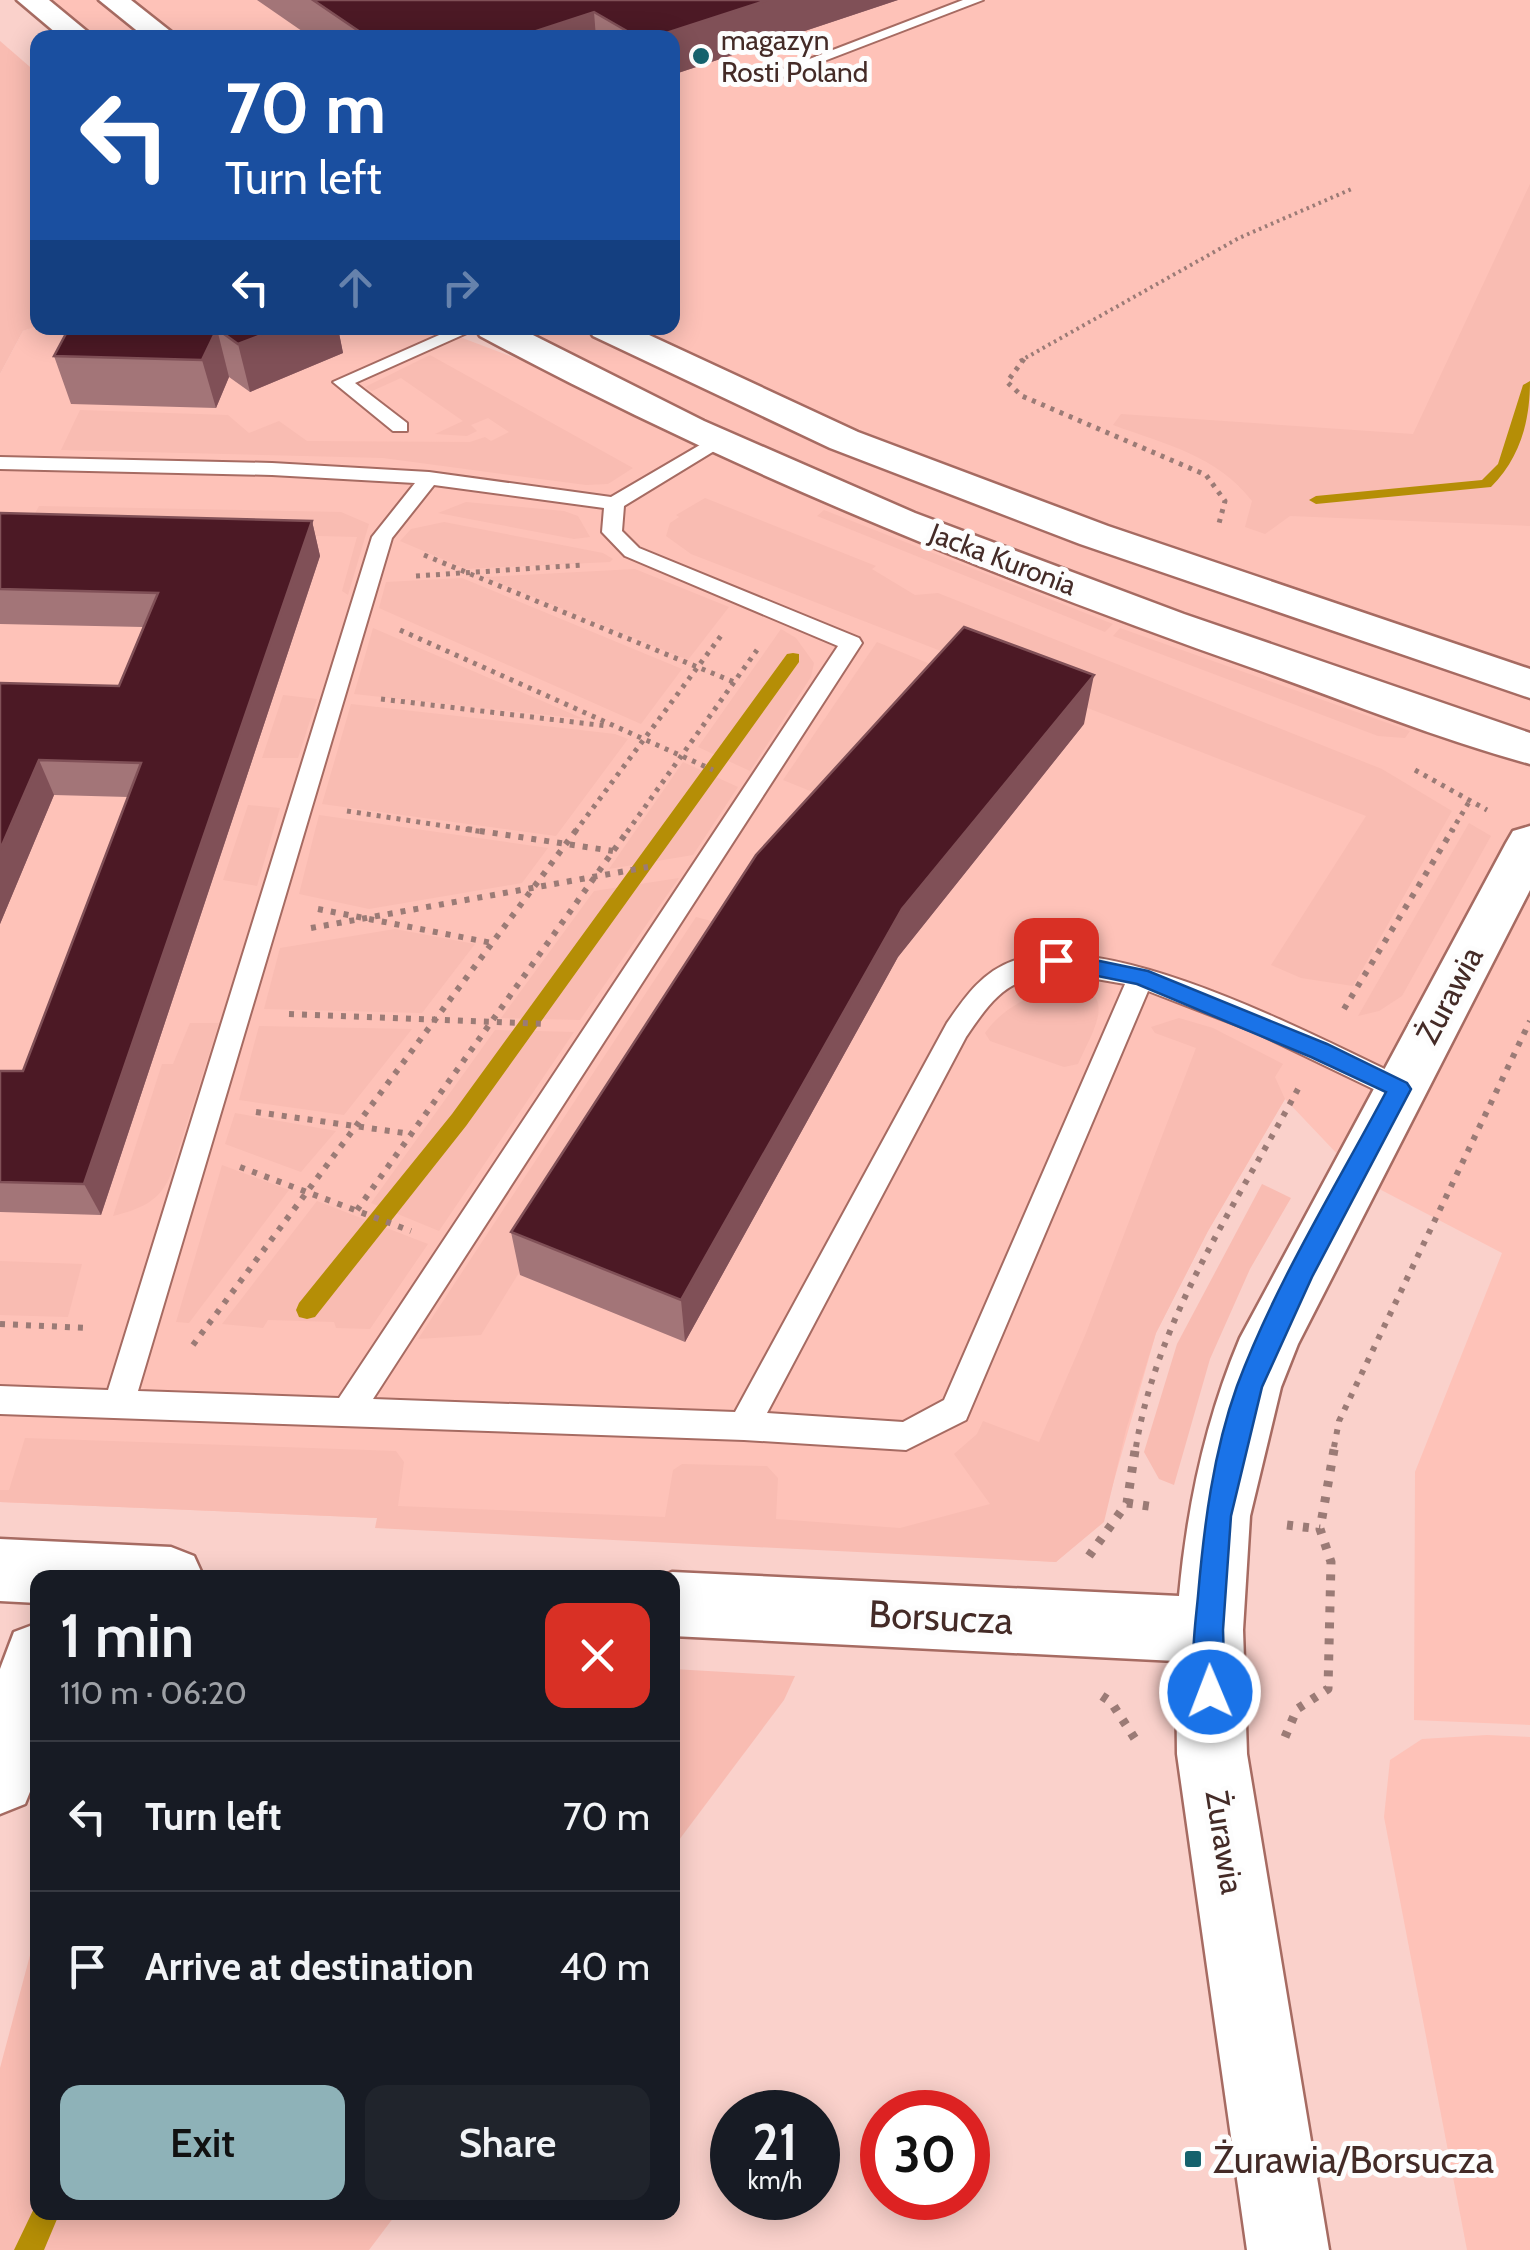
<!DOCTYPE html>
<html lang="en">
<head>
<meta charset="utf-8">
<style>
	:root { --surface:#171b24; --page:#20242c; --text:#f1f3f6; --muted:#9ea1a6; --line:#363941; --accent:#8eb2b8 }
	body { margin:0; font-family:Cabin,sans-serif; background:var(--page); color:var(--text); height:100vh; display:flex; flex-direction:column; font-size:38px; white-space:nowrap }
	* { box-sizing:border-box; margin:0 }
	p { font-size:32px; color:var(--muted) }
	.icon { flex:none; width:55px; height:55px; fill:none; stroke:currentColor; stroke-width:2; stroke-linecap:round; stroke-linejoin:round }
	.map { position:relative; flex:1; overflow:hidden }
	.panel { position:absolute; left:30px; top:1570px; width:650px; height:650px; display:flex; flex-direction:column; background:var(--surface); border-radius:20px; box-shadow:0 5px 25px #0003 }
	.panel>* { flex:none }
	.banner { position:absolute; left:30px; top:30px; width:650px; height:305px; border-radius:20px; box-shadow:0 5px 25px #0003; background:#1a4fa0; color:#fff; overflow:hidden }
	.speed { position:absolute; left:710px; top:2090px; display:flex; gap:20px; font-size:50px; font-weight:700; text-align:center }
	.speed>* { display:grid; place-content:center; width:130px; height:130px; border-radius:50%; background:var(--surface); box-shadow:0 5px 25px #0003; line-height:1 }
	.speed small { font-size:25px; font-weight:400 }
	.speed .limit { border:15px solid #d22; background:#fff; color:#111 }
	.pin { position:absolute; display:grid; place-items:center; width:85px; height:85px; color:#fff; margin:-42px; border-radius:20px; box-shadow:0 5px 15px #0006 }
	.me { position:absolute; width:110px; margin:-55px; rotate:359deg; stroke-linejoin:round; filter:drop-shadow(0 0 8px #0008) }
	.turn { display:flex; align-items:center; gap:35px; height:210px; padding:0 30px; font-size:45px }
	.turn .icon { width:130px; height:130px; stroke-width:2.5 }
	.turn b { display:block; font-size:70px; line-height:85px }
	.lanes { display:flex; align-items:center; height:95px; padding:0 30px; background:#0003; justify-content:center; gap:50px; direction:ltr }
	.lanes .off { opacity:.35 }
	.round { display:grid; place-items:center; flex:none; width:105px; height:105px; border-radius:20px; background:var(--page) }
	.summary { display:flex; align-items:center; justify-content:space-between; height:170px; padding:0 30px }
	h1 { font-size:60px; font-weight:600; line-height:75px }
	.button { display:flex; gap:20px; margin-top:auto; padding:20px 30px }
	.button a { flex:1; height:115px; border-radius:20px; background:var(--accent); color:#111; font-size:40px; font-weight:600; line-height:115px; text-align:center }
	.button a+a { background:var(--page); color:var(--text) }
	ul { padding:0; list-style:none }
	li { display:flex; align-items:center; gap:30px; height:150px; padding:0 30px; border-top:2px solid var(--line) }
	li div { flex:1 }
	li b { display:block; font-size:38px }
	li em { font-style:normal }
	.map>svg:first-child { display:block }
	.built { fill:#fec2b8 }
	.green { fill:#f9bcb2 }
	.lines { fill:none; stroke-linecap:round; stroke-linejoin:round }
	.stream { fill:#b58e06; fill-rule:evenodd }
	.service-casing { stroke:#a66b62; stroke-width:4 }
	.minor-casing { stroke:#a66b62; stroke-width:5 }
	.secondary-casing { stroke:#a66b62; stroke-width:5 }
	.path-far3 { stroke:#9b7b76; stroke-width:4; stroke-dasharray:2.5 4; stroke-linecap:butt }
	.path-far2 { stroke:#9b7b76; stroke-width:5; stroke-dasharray:4 6; stroke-linecap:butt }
	.path-far1 { stroke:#9b7b76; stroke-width:6; stroke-dasharray:5 8; stroke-linecap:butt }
	.path { stroke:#9b7b76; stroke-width:9; stroke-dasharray:6 10; stroke-linecap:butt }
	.service { fill:#fff; fill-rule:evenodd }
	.minor { fill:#fff; fill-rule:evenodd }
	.secondary { fill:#fff; fill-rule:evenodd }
	.wall { fill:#a37578 }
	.shaded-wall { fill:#805057 }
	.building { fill:#4c1925; stroke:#805057; stroke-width:2.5 }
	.route { fill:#1a73e8; stroke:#114b97; stroke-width:2.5 }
	.poi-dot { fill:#15626d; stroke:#fdfdfd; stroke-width:4 }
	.labels { text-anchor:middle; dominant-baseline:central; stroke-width:10; stroke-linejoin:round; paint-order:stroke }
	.far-poi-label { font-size:28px; fill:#442b27; stroke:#fdfdfd; text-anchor:start }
	.far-street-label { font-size:28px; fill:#442b27; stroke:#fdfdfd }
	.street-label { font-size:32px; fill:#442b27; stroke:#fdfdfd }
	.near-street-label { font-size:38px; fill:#442b27; stroke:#fdfdfd }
	.near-poi-label { font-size:38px; fill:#442b27; stroke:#fdfdfd; text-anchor:start }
</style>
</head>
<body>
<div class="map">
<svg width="1530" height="2250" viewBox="0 0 1530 2250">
	<rect width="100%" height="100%" fill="#fad1cb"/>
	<!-- built -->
	<g class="built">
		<polygon points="40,0 1530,0 1530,1725 1414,1720 1415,1472 1502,1253 1362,1180 1285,1099 1208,1231 1156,1333 1103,1519 1056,1562 378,1518 0,1502 0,374 23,331 37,326 436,328 703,429 508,328 672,328 672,38 90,37"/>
		<polygon points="1487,1735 1530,1737 1530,2250 1467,2250 1384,1817 1390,1760 1422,1739"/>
	</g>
	<!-- green -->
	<g class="green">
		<polygon points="0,41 37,73 38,326 23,331 0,374"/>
		<path d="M1530,184V526L1290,516L1265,534L1245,527L1252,501C1216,455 1167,445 1113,425L1121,414L1413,434Z"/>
		<polygon points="430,355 633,468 608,484 586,485 383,458 61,450 80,410 228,415 249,433 279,421 307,441 470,442 485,437 491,441 509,432 488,418 471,425 477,431 467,436 435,434 463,421 401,378 372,391 365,387"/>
		<polygon points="705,498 876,566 872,569 915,595 938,593 1382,769 1452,811 1353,986 1301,978 1271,965 1366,816 691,554 666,536 670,523 679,517 676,515"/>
		<polygon points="466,502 564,511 578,516 590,537 574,539 438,513"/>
		<polygon points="39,506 341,512 369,524 348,595 342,591 357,537 27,528"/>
		<polygon points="824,510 1113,624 1105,632 817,516"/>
		<polygon points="444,522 603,553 613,559 610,562 466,569 400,541 411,529"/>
		<polygon points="635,569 729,607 688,660 485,577"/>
		<polygon points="462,578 682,669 641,724 379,608 386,582"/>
		<polygon points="373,628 584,719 354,694"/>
		<polygon points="1120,628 1410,731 1405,738 1378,736 1113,636"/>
		<polygon points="781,629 796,638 814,663 811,677 750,771 698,747"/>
		<polygon points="877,642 959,676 835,801 783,780"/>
		<polygon points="283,695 317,699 298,758 262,758"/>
		<polygon points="351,704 615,734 628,739 556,836 322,804"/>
		<polygon points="683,762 738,787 693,855 609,869"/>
		<polygon points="248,805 280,808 257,886 223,880"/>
		<polygon points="319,815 548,848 522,883 369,909 299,894"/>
		<polygon points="1469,823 1491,836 1402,996 1379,1011 1358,1016"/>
		<polygon points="679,878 580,1020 501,1018 594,891"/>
		<polygon points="696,917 730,926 481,1335 418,1339"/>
		<polygon points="395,929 475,944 422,1013 264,1009 280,948"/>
		<path d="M1064,987C1123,987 1092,1032 1078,1064L1064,1067L990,1041L985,1033C1005,1005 1031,995 1064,987Z"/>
		<polygon points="1179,1018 1213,1028 1283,1064 1275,1077 1285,1099 1208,1231 1156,1333 1126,1430 1104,1522 1056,1562 375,1528 377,1518 0,1502 0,1490 9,1490 25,1438 396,1451 404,1462 398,1506 665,1517 673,1470 682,1464 767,1466 778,1478 776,1519 900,1528 990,1504 954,1454 977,1434 983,1421 1039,1442 1086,1333 1196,1048 1155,1033 1151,1027"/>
		<path d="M190,1023H219L170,1176C159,1202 140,1209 113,1216L162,1064H173Z"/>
		<polygon points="259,1026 412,1029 344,1115 239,1100"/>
		<polygon points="495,1030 574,1032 439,1231 371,1203"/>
		<polygon points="235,1113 336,1131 301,1172 225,1144"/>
		<polygon points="222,1165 289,1190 189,1323 176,1322"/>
		<polygon points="1262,1184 1291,1198 1250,1269 1210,1359 1174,1485 1159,1479 1144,1452 1177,1344"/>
		<polygon points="317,1201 428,1244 370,1329 336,1328 334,1322 268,1320 263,1328 222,1324"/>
		<polygon points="0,1261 82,1264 68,1317 0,1315"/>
		<polygon points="673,1669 795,1676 784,1700 673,1848"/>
		<polygon points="37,1929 38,2212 397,2213 369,2250 0,2250 0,2068"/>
	</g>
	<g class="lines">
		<!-- stream -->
		<g class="stream">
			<path d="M1530,381C1530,422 1520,458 1491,487L1316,504L1309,500L1316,496L1482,480L1498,464L1523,385Z"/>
			<polygon points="793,653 799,654 799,662 466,1126 315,1317 307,1319 299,1317 296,1310 299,1303 452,1114 787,654"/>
			<polygon points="38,2200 38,2212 60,2212 44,2250 14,2250"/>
		</g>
		<!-- service casing -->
		<g class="service-casing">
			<g id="service">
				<polygon points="963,0 983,0 772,81 760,78"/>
				<polygon points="455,328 478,328 355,383 407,423 407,431 393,431 333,382"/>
				<path d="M717,435L727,441L724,445L624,506L622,531L639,548L859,638L862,643L373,1399L735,1412L947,1023C965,997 982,972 1013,961C1110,926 1318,1038 1410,1081L1414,1089L1410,1097L1400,1100L1390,1097L1257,1033L1148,991L966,1420L906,1450L744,1440L0,1414V1386L108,1390L372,537L415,483L272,475L0,469V457L272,463L429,472L611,497ZM434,485L604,508L602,532L625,556L838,646L339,1398L138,1391L392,538ZM1056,972L1125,984L944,1400L903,1422L767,1413L966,1037C994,996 1006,980 1056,972Z"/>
			</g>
		</g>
		<!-- minor casing -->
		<g class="minor-casing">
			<g id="minor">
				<path d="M1530,826V890L1298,1344L1281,1387L1250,1516L1243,1630L1247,1754L1329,2250H1247L1177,1754L1176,1661L672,1636V1578H658L672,1572L1179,1596C1187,1507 1205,1421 1240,1338L1506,843L1513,831Z"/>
				<polygon points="0,1539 171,1547 194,1556 204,1578 38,1578 38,1603 0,1601"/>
				<polygon points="38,1623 38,1772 25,1804 0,1814 0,1669 14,1632"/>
			</g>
		</g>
		<!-- secondary casing -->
		<g class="secondary-casing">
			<g id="secondary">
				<polygon points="17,0 49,0 95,38 62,38"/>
				<polygon points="99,0 131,0 179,38 146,38"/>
				<path d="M475,328H519L704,421L915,513L1184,614L1530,733V764C1438,739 1348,702 1258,670C991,576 730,470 480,336Z"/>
				<polygon points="588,328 634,328 858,432 1108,526 1530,669 1530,698 1080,544 830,448 593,336"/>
			</g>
		</g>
		<!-- path-far3 -->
		<polyline class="path-far3" points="1020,361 1239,238 1354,188"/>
		<!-- path-far2 -->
		<g class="path-far2">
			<polyline points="1024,359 1007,382 1022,396 1206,475 1225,501 1218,527"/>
			<polyline points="424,555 734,682"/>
			<polyline points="416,576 583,565"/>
			<polyline points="400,630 713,770"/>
			<polyline points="381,699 607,726"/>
			<polyline points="1415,770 1487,810"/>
			<polyline points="347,811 484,832"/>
			<polyline points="575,832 723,633"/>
			<polyline points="627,832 757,650"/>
			<polyline points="1451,832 1469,802"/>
		</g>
		<!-- path-far1 -->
		<g class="path-far1">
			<polyline points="467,829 613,851"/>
			<polyline points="318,909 492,943"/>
			<polyline points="311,928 648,867"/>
			<polyline points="1344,1009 1453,829"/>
			<polyline points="289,1014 546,1024"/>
			<polyline points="256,1112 411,1134"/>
			<polyline points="240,1167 411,1231"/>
			<polyline points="357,1210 629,829"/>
			<polyline points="0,1324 89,1328"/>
			<polyline points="193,1345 577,829"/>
			<path d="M1136,1447C1157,1318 1237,1203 1298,1089"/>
			<polyline points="1334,1447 1339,1421 1530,1021"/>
		</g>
		<!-- path -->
		<g class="path">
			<polyline points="1127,1503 1155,1507"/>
			<polyline points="1287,1525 1320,1529"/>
			<polyline points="1089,1556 1127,1503 1136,1444"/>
			<polyline points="1102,1696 1111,1702 1139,1745"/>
			<polyline points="1285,1737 1297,1709 1328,1689 1331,1562 1320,1529 1335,1444"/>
		</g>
		<!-- service -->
		<use href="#service" class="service"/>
		<!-- minor -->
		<use href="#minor" class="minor"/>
		<!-- secondary -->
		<use href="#secondary" class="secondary"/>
	</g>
	<!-- wall -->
	<g class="wall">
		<polygon points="257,0 898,0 672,75 672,38 312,38"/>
		<polygon points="69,328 338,328 343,353 250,392 229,377 216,408 71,404 54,356"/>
		<polygon points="0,513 312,521 320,556 101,1215 0,1212 0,1071 23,1071 128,797 54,795 0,924 0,683 119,686 143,627 0,624"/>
		<polygon points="1084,724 898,957 685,1342 520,1275 511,1232"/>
	</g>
	<!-- shaded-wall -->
	<g class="shaded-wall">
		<polygon points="768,0 898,0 672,75 672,38 651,38"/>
		<polygon points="594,12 596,38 515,38"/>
		<polygon points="279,328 338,328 343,353 250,392 238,344"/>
		<polygon points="217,329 229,377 216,408 202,360"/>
		<polygon points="312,521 320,556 101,1215 84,1184"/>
		<polygon points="1094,675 1084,724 898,957 685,1342 681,1300 902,909"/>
		<polygon points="39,760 54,795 0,924 0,850"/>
	</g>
	<!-- building -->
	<g class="building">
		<polygon points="313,0 768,0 651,38 639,38 594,12 515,38 369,38"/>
		<polygon points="69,328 279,328 238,344 217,329 202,360 54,356"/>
		<polygon points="0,513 312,521 84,1184 0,1182 0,1071 23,1071 141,763 39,760 0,850 0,683 119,686 158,593 0,589"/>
		<polygon points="964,627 1094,675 902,909 681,1300 511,1232 756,855"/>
	</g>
	<!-- route -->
	<path class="route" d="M1056,952L1148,971L1327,1044L1407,1083L1411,1089L1312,1277L1262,1387L1231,1516L1223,1630L1225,1692L1221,1702L1210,1706L1200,1702C1188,1672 1195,1628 1198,1596C1204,1526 1213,1453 1237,1386C1275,1284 1335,1188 1386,1092L1311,1057L1137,984L1048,966L1045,960L1048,954Z"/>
	<!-- markers -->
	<g class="poi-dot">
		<circle cx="701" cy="56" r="10"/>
		<rect x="1183" y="2149" width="20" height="20" rx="5"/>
	</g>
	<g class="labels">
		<!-- far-poi labels -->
		<g class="far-poi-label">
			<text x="721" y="40">magazyn<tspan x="721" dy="32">Rosti Poland</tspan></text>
		</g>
		<!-- far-street labels -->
		<g class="far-street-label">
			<text transform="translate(1003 559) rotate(21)">Jacka Kuronia</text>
		</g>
		<!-- street labels -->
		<g class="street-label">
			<text transform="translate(1449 995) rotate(-62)">Żurawia</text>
			<text transform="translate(1225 1842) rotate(81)">Żurawia</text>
		</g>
		<!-- near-street labels -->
		<g class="near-street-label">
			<text transform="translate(941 1617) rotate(3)">Borsucza</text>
		</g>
		<!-- near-poi labels -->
		<g class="near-poi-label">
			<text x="1213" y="2159">Żurawia/Borsucza</text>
		</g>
	</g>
</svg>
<div class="speed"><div>21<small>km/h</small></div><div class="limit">30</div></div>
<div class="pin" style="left:1056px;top:960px;background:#d93025"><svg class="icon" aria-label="arrive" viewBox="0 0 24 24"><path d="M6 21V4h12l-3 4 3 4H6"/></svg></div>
<svg class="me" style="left:1210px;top:1692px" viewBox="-20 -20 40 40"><circle r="17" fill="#1a73e8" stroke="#fff" stroke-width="3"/><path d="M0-11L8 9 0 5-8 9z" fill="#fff"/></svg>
<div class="banner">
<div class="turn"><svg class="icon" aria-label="left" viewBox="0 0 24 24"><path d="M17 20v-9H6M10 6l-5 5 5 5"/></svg><div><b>70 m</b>Turn left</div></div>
<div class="lanes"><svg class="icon" aria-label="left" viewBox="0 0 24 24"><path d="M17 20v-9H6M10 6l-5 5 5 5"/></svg><svg class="icon off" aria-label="ahead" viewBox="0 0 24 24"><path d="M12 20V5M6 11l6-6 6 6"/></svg><svg class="icon off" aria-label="right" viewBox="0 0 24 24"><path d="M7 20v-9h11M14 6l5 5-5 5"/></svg></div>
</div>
<section class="panel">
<div class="summary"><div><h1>1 min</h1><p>110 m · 06:20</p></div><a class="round" style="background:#d93025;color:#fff"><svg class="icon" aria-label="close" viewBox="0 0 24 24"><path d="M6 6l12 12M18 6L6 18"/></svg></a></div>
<ul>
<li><svg class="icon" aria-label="left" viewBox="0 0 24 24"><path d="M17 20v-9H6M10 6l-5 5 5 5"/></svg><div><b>Turn left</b></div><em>70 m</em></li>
<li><svg class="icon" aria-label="arrive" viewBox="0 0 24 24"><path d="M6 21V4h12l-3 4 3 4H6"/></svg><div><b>Arrive at destination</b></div><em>40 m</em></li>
</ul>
<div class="button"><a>Exit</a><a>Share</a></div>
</section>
</div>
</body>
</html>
